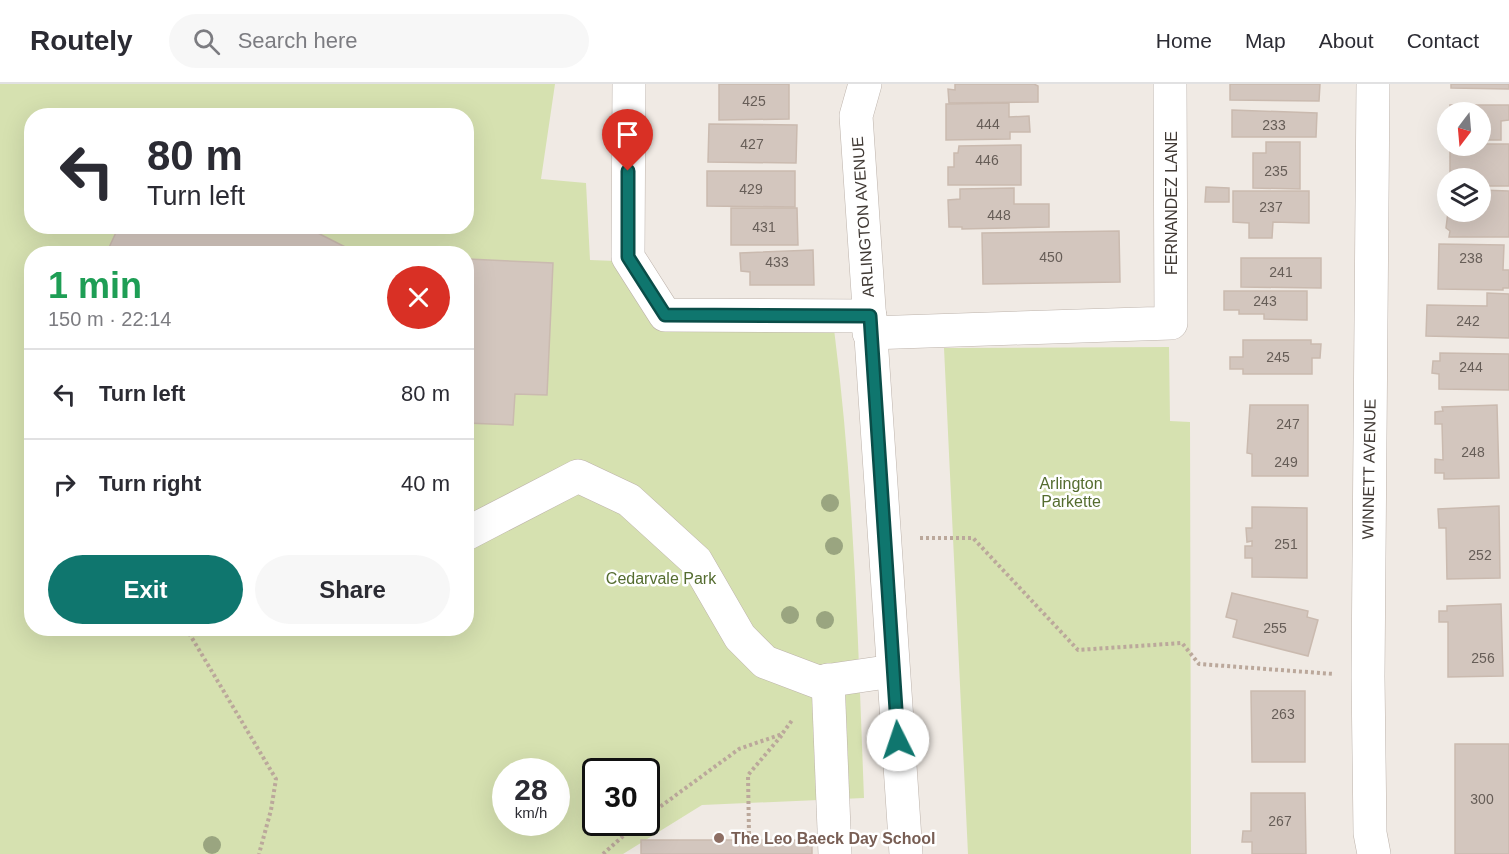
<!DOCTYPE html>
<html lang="en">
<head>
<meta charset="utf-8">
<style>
	:root { --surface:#fff; --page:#f7f7f7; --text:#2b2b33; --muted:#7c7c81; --line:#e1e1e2; --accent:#0f766e }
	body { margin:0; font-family:Arial,sans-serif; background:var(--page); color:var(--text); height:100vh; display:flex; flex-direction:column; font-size:22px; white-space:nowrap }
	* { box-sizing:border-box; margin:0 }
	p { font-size:20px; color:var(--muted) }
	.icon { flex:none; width:33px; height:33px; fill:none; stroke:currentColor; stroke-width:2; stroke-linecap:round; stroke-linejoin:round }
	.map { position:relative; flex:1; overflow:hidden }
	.side { position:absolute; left:24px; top:162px; width:450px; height:390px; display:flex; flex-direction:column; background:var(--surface); border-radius:24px; box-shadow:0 6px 24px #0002 }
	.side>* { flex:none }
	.hud { position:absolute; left:24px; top:24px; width:450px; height:126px; border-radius:24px; box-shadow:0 6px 24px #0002; background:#fff; color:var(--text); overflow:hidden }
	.needle { width:39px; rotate:196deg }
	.buttons { position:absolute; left:1437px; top:18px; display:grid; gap:12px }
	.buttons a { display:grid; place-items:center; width:54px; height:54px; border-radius:50%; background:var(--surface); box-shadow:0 6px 24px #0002; font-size:30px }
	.speed { position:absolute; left:492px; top:674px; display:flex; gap:12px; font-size:30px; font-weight:700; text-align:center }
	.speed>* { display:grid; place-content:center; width:78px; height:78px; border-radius:50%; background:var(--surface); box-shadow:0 6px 24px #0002; line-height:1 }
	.speed small { font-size:15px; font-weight:400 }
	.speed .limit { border:3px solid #111; border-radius:9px; background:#fff; color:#111 }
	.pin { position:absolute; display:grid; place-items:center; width:51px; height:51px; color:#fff; margin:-62px -26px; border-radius:50% 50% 50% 0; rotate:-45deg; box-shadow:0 0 6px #0007 }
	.pin .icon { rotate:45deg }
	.me { position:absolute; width:66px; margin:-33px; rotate:356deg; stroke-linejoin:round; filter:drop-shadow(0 0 4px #0008) }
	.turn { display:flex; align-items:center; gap:21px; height:126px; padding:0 24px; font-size:27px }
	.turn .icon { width:78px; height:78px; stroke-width:2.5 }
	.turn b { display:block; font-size:42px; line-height:51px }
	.round { display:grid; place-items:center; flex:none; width:63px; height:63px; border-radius:32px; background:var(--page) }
	.summary { display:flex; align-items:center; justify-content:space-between; height:102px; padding:0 24px }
	h1 { font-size:36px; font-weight:800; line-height:45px; color:#1e9e55 }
	.cta { display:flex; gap:12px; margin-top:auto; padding:12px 24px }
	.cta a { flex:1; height:69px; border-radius:36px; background:var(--accent); color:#fff; font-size:24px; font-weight:800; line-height:69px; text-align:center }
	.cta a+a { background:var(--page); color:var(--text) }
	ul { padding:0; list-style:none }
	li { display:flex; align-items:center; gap:18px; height:90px; padding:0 24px; border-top:2px solid var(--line) }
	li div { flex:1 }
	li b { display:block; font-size:22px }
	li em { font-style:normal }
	header { display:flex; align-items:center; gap:36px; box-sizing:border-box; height:84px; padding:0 30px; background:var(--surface); border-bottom:2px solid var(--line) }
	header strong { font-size:28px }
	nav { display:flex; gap:33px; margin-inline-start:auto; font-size:21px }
	.search { width:420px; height:54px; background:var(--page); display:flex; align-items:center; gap:15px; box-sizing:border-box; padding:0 21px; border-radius:33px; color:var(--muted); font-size:22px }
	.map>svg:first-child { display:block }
	.green { fill:#d6e1b0; fill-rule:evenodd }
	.building { fill:#d3c6be; stroke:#cabaaf; stroke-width:1.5 }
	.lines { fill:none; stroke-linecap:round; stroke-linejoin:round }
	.minor-casing { stroke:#bdb3ab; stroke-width:34 }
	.path { stroke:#bba89b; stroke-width:4; stroke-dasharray:3 3; stroke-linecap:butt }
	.minor { stroke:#fff; stroke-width:33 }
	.tree { fill:#9aa580 }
	.route-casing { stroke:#0a4d48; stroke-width:15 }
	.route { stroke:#0f766e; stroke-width:10 }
	.education-dot { fill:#8d6e63; stroke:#fff; stroke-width:2 }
	.labels { text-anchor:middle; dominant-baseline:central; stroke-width:5; stroke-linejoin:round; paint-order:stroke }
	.number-label { font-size:14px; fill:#665d57 }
	.street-label { font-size:16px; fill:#413a35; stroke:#fff }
	.park-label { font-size:16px; fill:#546c2f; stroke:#fff }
	.education-label { font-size:16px; font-weight:bold; fill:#785e54; stroke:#fff; text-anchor:start }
</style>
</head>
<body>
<header>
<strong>Routely</strong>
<div class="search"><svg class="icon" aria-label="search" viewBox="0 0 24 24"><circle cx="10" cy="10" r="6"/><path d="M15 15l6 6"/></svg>Search here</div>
<nav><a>Home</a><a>Map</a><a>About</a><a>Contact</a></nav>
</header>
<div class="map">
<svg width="1509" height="770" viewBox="0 0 1509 770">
	<rect width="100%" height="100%" fill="#f0eae4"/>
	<!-- green -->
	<g class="green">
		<path d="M0,0H555L541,95L586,99L590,176L616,177L664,244L834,245C854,401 858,557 864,714L702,721L623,770H0ZM32,32H466V142H32ZM32,170H466V544H32ZM506,687H556V738H506ZM596,687H646V738H596Z"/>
		<polygon points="1169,263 1170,337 1190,338 1191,770 968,770 944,264"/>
	</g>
	<!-- building -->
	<g class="building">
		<polygon points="719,0 789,0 789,35 719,36"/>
		<polygon points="955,0 1034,0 1038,2 1038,18 949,19 948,5 955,6"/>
		<polygon points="1230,0 1320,0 1319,17 1230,16"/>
		<polygon points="1451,0 1509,0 1509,5 1451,4"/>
		<polygon points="1009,19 1009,33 1029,32 1030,48 1010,48 1010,55 946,56 946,20"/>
		<polygon points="1450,21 1509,21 1509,36 1501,37 1501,56 1480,56 1480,28 1450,28"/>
		<polygon points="1232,26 1317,29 1316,53 1232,53"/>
		<polygon points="709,40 797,41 796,79 708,78"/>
		<polygon points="1266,58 1300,58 1300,105 1253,104 1253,69 1266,69"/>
		<polygon points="1480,60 1509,60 1509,102 1480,102 1480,94 1450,94 1450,62"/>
		<polygon points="1021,61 1021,101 948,101 948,83 954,83 954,69 958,69 959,62"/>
		<polygon points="707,87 795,87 795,123 707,122"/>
		<polygon points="1206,103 1229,104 1229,118 1205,118"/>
		<polygon points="1014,104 1014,120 1049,120 1049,143 962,145 962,143 949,143 948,116 960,115 960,105"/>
		<polygon points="1480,106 1509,107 1509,153 1449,153 1450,147 1446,144 1448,128 1480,128"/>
		<polygon points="1233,107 1309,107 1309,139 1273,138 1272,154 1249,154 1249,139 1233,138"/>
		<polygon points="731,124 797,124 798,161 731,161"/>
		<polygon points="119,142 304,142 359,170 106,170"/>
		<polygon points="1119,147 1120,198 983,200 982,149"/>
		<polygon points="1439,160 1504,161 1503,186 1509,186 1509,204 1503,204 1503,206 1438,205"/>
		<polygon points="813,166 814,201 750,201 750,188 741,187 740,169"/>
		<polygon points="1241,174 1321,174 1321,204 1241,203"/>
		<polygon points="468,175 553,179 547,311 515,310 513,341 466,339"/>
		<polygon points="1224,207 1307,207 1307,236 1264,235 1264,230 1239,230 1239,226 1224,226"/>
		<polygon points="1487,209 1509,210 1509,254 1426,252 1427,221 1487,222"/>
		<polygon points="1243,256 1311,256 1311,260 1321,260 1320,274 1312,274 1312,290 1243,290 1243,285 1230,285 1230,273 1243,273"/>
		<polygon points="1440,269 1509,270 1509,306 1439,305 1439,290 1432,289 1433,277 1440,277"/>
		<polygon points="1250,321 1308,321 1308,392 1252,392 1252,370 1247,369"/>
		<polygon points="1497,321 1499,394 1444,395 1444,389 1435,389 1435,375 1443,376 1442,340 1435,340 1435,328 1443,327 1442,323"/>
		<polygon points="1499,422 1500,494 1447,495 1446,444 1439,444 1438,425"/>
		<polygon points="1252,423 1307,424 1307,494 1252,493 1252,474 1245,474 1245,462 1252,462 1252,457 1247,458 1246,444 1252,444"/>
		<polygon points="1232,509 1308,527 1307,533 1318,536 1308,572 1233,553 1237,536 1226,533"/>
		<polygon points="1501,520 1503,592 1448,593 1448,538 1439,538 1439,527 1447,527 1447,522"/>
		<polygon points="1251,607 1305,607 1305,678 1252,678"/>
		<rect x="1455" y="660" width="54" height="110"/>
		<polygon points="1251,709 1305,709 1306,770 1252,770 1252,758 1242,758 1243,747 1251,747"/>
		<rect x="641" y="756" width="171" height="14"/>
	</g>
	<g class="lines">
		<!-- minor casing -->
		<g class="minor-casing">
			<g id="minor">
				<polyline points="629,0 628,173 665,231 870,232"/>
				<polyline points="865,0 856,32 906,770"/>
				<polyline points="1373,0 1368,592 1370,749 1374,770"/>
				<polyline points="869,249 1171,239 1170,0"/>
				<polyline points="466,450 578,392 629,416 696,477 740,553 765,578 818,598 893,587"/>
				<polyline points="828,596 835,770"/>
			</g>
		</g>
		<!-- path -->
		<g class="path">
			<polyline points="920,454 973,454 1078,566 1182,559 1199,580 1334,590"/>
			<polyline points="186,544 276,695 271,726 259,770"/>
			<polyline points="646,733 739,665 782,650 793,635"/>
			<polyline points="749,750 748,691 782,651"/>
			<polyline points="603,770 639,738"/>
		</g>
		<!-- minor -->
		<use href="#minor" class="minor"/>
	</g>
	<!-- trees -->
	<g class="tree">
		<circle cx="830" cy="419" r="9"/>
		<circle cx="834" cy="462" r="9"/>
		<circle cx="790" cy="531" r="9"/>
		<circle cx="825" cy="536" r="9"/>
		<circle cx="212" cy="761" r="9"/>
	</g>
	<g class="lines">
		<!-- route casing -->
		<g class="route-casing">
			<polyline id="route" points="628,87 628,173 665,231 870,232 898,656"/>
		</g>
		<!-- route -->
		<use href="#route" class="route"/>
	</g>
	<!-- markers -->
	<circle class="education-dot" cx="719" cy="754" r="6"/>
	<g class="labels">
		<!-- number labels -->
		<g class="number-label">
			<text x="754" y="17">425</text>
			<text x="988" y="40">444</text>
			<text x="1274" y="41">233</text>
			<text x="752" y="60">427</text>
			<text x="987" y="76">446</text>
			<text x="1276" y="87">235</text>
			<text x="751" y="105">429</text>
			<text x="1271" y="123">237</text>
			<text x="999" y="131">448</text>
			<text x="764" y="143">431</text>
			<text x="1051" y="173">450</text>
			<text x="1471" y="174">238</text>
			<text x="777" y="178">433</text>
			<text x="1281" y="188">241</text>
			<text x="1265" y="217">243</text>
			<text x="1468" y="237">242</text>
			<text x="1278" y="273">245</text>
			<text x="1471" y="283">244</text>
			<text x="1288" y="340">247</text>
			<text x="1473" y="368">248</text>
			<text x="1286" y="378">249</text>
			<text x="1286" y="460">251</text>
			<text x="1480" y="471">252</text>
			<text x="1275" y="544">255</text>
			<text x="1483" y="574">256</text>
			<text x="1283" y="630">263</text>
			<text x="1482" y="715">300</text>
			<text x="1280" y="737">267</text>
		</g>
		<!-- street labels -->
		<g class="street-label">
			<text transform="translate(1171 119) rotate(-90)">FERNANDEZ LANE</text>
			<text transform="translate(863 133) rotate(-94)">ARLINGTON AVENUE</text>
			<text transform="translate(1369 385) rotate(-89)">WINNETT AVENUE</text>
		</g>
		<!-- park labels -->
		<g class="park-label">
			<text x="1071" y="399">Arlington<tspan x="1071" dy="18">Parkette</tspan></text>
			<text x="661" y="494">Cedarvale Park</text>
		</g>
		<!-- education labels -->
		<g class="education-label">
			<text x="731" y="754">The Leo Baeck Day School</text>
		</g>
	</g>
</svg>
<div class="buttons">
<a><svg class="needle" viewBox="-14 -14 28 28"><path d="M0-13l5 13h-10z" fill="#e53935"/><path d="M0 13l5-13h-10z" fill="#7c7c81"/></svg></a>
<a><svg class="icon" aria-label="layers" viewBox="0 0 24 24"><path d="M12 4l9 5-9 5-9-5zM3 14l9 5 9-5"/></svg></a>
</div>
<div class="speed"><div>28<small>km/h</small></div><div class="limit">30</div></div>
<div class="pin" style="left:628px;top:87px;background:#d93025"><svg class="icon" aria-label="arrive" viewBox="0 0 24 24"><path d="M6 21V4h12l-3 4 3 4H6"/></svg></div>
<svg class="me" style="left:898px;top:656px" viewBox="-20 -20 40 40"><circle r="19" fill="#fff"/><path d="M0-13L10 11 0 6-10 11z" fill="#0f766e"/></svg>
<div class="hud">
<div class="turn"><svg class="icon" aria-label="left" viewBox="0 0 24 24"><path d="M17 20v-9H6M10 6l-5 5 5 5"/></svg><div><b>80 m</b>Turn left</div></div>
</div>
<section class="side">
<div class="summary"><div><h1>1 min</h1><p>150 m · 22:14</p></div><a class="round" style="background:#d93025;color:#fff"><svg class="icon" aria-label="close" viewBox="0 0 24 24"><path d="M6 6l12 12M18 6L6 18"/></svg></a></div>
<ul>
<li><svg class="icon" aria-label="left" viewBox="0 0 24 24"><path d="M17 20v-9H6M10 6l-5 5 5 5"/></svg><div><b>Turn left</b></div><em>80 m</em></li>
<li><svg class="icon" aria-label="right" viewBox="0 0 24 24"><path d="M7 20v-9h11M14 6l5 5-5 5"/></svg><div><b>Turn right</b></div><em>40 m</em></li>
</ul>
<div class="cta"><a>Exit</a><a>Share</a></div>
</section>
</div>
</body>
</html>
